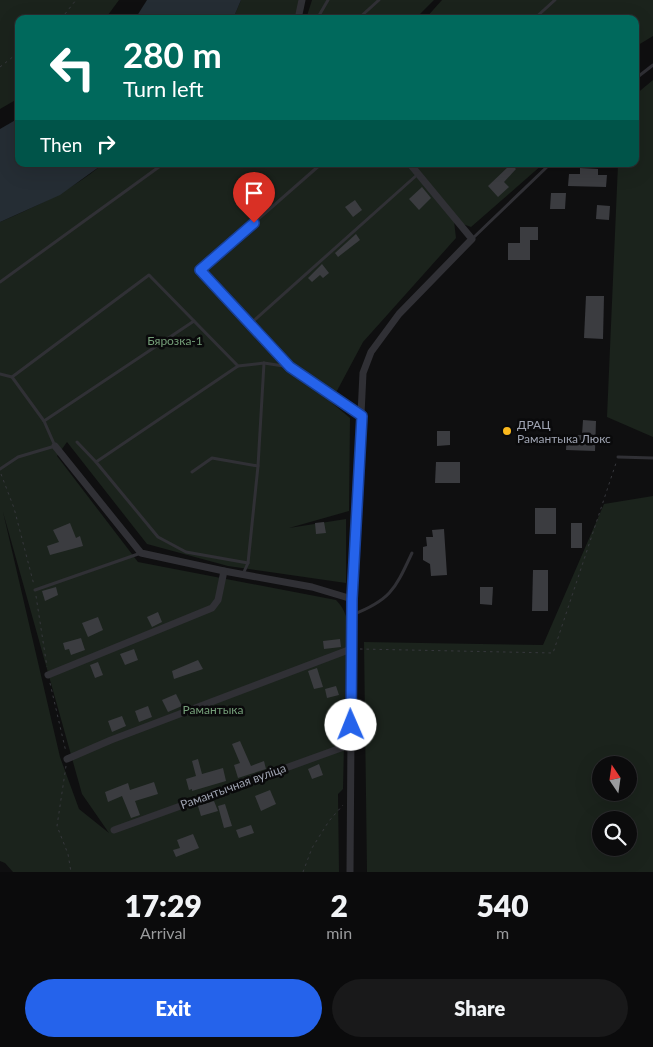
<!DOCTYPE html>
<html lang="en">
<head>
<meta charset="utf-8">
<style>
	:root { --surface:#0b0b0c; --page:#19191a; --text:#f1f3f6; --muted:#9a9b9d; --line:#2b2b2d; --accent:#2563eb }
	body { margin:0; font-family:Lato,sans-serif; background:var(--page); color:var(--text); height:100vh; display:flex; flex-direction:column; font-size:19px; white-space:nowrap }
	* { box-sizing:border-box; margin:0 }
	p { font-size:16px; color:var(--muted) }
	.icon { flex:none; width:28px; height:28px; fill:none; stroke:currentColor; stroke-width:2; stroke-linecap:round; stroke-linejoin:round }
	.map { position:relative; height:872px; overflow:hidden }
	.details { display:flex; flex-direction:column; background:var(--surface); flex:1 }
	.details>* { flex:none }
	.guide { position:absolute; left:15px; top:15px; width:624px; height:152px; border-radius:10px; box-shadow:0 5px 20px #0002,0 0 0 1px var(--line); background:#00695c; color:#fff; overflow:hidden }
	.needle { width:32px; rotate:347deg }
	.buttons { position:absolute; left:592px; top:756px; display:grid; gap:10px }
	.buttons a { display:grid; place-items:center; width:45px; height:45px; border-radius:50%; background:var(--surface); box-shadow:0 5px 20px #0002,0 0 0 1px var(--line); font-size:25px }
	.pin { position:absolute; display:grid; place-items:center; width:42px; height:42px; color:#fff; margin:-51px -21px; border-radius:50% 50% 50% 0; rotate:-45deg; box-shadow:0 0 5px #0007 }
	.pin .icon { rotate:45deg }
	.me { position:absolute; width:55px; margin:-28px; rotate:359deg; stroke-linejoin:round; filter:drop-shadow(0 0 4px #0008) }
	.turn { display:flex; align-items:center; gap:18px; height:105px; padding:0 25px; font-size:22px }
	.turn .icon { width:65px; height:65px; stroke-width:2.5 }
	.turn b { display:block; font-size:35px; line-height:42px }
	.then { display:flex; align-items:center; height:48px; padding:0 25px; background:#0003; gap:10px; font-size:19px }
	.eta { display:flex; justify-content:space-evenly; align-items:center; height:85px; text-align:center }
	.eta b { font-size:30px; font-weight:800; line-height:35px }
	.action { display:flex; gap:10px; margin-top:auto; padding:10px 25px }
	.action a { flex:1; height:58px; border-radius:30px; background:var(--accent); color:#fff; font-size:20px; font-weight:800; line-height:58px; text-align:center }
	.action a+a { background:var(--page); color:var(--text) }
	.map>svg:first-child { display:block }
	.green { fill:#1b231c; fill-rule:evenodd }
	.water { fill:#252d34 }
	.building { fill:#3b3c40 }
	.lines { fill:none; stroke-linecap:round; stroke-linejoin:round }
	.path { stroke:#36373c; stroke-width:1; stroke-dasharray:2.5 4; stroke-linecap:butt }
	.lane { stroke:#303035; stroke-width:3 }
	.street { stroke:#303035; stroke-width:7 }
	.route-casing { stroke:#184099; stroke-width:12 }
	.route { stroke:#2563eb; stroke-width:9 }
	.poi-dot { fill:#fbb91d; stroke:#0a0a0b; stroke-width:2 }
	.labels { text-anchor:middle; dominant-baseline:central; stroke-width:5; stroke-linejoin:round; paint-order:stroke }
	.park-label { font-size:12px; fill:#759f79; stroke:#0a0a0b }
	.poi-label { font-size:12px; fill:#9fa4b2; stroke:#0a0a0b; text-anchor:start }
	.street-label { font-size:12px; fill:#9fa4b2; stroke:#0a0a0b }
</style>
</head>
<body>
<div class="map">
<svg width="653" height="872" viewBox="0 0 653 872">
	<rect width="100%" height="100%" fill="#0f0f10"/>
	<!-- green -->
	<g class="green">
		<polygon points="0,0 119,0 105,19 19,19 19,98 0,109"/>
		<polygon points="241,0 299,0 297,19 233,19"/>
		<polygon points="312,0 434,0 415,19 306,19"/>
		<polygon points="442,0 653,0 653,36 635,47 635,19 425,19"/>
		<polygon points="653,80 653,437 607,417 618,164 635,164 635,95"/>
		<path d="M103,164H543L471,227L454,221L456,238L363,342L331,402L350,418L349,511L289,528L346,519V583L228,566L147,544L67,442L57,456L138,562L336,600C350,613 351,637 346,655L343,789L338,794L339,872H13L5,863L0,861V222C37,206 72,190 103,164ZM3,512L82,794L109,833L79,809L60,757Z"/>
		<path d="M653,496V872H367L364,642L543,645L604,504ZM601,765H629V792H601ZM601,820H629V848H601Z"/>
	</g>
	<!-- water -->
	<g class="water">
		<polygon points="147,0 241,0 233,19 135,19"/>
		<polygon points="19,118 19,164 103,164 60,195 0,222 0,129"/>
	</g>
	<!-- building -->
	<g class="building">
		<polygon points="511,164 516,169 504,182 509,187 498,197 488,186"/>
		<polygon points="580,168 598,169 598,175 607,175 606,187 568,186 569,174 580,174"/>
		<polygon points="422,187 431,198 419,210 409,199"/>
		<polygon points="551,193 566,193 565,209 550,209"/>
		<polygon points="355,200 362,210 353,217 345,207"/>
		<polygon points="597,205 610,206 609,220 596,219"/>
		<polygon points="520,227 538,227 538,240 530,240 530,260 508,260 508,243 520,243"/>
		<polygon points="356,234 360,240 338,257 335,253"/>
		<polygon points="322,264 329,273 323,278 320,275 312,282 308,278"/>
		<polygon points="586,296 604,296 603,339 584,338"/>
		<polygon points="583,420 596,421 595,451 566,450 567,435 582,435"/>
		<polygon points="437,431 450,431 450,445 437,446"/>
		<polygon points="436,462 460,462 460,483 435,483"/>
		<rect x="535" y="508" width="21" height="26"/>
		<polygon points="324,522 326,533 316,534 315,523"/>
		<polygon points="70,523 76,538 80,536 83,546 50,555 47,546 59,542 53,530"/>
		<rect x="571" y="523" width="11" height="25"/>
		<polygon points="444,529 447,575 431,576 430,564 423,560 423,547 427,546 426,537 433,537 432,530"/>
		<polygon points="533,570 548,570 548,611 532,611"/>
		<polygon points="56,587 58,595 45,601 42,591"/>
		<polygon points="480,587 493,587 492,605 480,604"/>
		<polygon points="158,612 162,622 152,627 147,617"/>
		<polygon points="98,617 103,630 88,637 82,623"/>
		<polygon points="81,638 85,650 71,655 69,649 65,650 63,643"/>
		<polygon points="340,639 341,647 324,649 323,641"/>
		<polygon points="134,649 138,660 125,665 120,654"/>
		<polygon points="198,660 203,669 174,679 172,671"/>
		<polygon points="98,662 103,675 95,678 90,665"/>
		<polygon points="317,668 323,687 314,689 308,671"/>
		<polygon points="336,686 339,695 327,698 325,689"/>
		<polygon points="176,694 182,706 168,712 162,700"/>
		<polygon points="148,706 152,717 139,722 135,711"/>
		<polygon points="122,716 126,726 112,732 108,721"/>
		<polygon points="240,741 251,766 264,761 266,769 238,778 234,765 240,763 232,744"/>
		<polygon points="198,759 202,774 223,768 226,781 192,791 192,789 189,790 186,779 196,776 192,761"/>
		<polygon points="319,764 323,775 312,779 308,769"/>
		<polygon points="154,782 158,794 135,801 140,815 131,818 122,796 108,802 105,792 128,783 130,790"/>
		<polygon points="270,790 276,804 261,811 255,796"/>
		<polygon points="214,801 218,811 201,816 198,806"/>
		<polygon points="225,804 232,826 224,828 218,806"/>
		<polygon points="251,825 254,833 239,838 236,830"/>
		<polygon points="193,834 199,848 176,857 173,850 180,848 177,840"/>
	</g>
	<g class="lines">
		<!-- path -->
		<g class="path">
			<polyline points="61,19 76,0"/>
			<polyline points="0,67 19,52"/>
			<polyline points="1,474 14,508 34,585"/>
			<polyline points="36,596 47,667"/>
			<polyline points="360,649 553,653 616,463"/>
			<polyline points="50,683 66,752"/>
			<polyline points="66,766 57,826 68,854 71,872"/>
			<polyline points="303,872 312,848 329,821 343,805"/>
		</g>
		<!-- lane -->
		<g class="lane">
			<polyline points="317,19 328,0"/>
			<polyline points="358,19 379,0"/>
			<polyline points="534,19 555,0"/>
			<polyline points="635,79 653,65"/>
			<polyline points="321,164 200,270 290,367 360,414"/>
			<polyline points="472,239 550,164"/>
			<polyline points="0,282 163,164"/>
			<polyline points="250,324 418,174"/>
			<polyline points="0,374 12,377 44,421 55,446 18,457 0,469"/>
			<polyline points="12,377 149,275 238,366"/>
			<polyline points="44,421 194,321"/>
			<polyline points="77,442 96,462 158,537 186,552 248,563"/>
			<polyline points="618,457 653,458"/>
			<polyline points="96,462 238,366 264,363 290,367"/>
			<polyline points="192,472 212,458 258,466"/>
			<polyline points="243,574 248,563 258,466 264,363"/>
			<polyline points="35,590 141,553"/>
			<path d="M352,615C391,600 395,589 412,553"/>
		</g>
		<!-- street -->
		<g class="street">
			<polyline points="298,19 302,0"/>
			<polyline points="55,446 141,553 224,571 312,587 352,599"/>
			<polyline points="48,675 212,608 218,600 224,571"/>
			<polyline points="67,759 111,740 351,649"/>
			<polyline points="114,830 352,744"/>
			<polyline points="350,872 352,599 363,373 371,352 399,314 472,239 410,164"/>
		</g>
	</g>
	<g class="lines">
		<!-- route casing -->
		<g class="route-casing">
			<polyline id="route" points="254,223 200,270 290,367 362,416 352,599 351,725"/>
		</g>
		<!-- route -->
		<use href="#route" class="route"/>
	</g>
	<!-- markers -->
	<circle class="poi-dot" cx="507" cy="431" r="5"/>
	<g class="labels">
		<!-- park labels -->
		<g class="park-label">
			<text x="175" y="340">Бярозка-1</text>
			<text x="213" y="709">Рамантыка</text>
		</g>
		<!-- poi labels -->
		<g class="poi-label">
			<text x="517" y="424">ДРАЦ<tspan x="517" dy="14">Рамантыка Люкс</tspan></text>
		</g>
		<!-- street labels -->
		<g class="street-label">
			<text transform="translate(233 786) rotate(-20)">Рамантычная вуліца</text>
		</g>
	</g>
</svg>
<div class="buttons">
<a><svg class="needle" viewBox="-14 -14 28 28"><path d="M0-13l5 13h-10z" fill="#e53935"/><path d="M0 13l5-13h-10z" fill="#9a9b9d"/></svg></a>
<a><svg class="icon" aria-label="search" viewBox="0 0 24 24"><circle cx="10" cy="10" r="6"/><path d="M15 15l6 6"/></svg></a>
</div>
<div class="pin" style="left:254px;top:223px;background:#d93025"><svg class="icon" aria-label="arrive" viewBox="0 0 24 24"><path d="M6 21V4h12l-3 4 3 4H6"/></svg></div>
<svg class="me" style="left:351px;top:725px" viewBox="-20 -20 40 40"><circle r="19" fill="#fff"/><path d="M0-13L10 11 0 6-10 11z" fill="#2563eb"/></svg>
<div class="guide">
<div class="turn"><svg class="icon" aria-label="left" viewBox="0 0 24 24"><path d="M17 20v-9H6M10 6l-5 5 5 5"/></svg><div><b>280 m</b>Turn left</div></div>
<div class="then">Then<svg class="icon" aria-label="right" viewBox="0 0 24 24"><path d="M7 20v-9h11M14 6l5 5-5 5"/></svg></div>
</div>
</div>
<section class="details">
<div class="eta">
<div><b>17:29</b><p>Arrival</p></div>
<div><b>2</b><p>min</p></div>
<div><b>540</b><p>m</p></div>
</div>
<div class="action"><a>Exit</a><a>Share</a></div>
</section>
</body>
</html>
